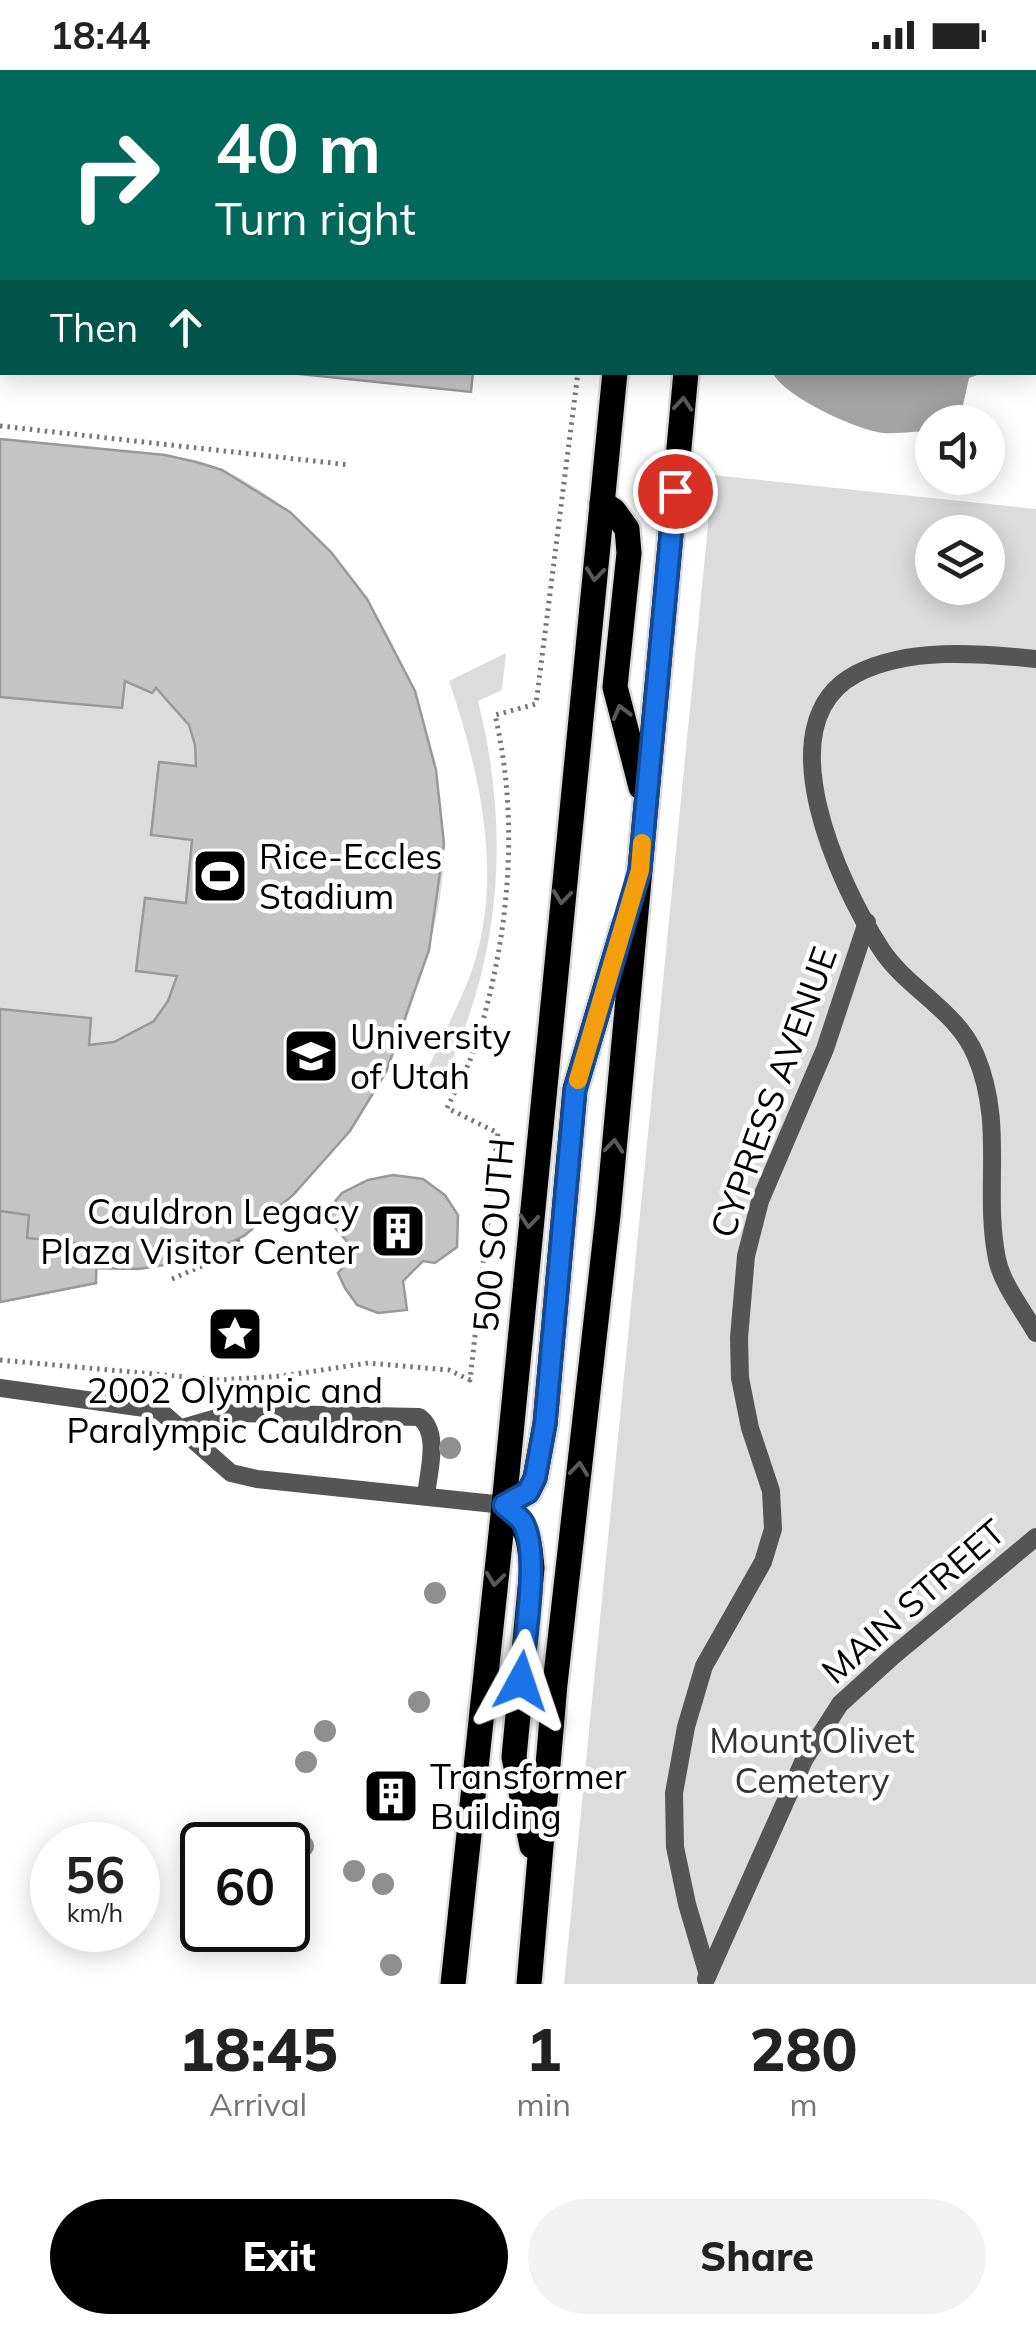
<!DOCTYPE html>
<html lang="en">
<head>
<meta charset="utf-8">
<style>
	:root { --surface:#fff; --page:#f2f2f2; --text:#222; --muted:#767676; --accent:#000 }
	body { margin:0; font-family:Mulish,sans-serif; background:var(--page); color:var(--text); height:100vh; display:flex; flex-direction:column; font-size:38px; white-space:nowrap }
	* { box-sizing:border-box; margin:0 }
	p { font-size:32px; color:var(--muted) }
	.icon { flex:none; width:55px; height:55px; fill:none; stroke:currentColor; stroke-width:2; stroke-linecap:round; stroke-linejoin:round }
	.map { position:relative; height:1914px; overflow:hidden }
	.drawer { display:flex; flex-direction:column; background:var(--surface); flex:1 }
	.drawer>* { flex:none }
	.guide { position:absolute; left:0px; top:0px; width:1038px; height:305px; box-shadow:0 5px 25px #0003; background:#00695c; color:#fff; overflow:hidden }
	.controls { position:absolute; left:915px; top:335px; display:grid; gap:20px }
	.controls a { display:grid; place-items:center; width:90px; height:90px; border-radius:50%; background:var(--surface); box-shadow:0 5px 25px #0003; font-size:50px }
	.speed { position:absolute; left:30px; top:1752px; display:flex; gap:20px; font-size:50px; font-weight:700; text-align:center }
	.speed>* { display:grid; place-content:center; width:130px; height:130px; border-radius:50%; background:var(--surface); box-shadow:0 5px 25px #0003; line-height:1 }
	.speed small { font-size:25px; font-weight:400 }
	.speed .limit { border:5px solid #111; border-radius:15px; background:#fff; color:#111 }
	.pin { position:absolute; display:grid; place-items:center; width:85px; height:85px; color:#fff; margin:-42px; border:5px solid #fff; border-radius:50%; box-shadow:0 2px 10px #0007 }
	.me { position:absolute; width:110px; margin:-55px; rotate:5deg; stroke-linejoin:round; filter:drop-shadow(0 0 8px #0008) }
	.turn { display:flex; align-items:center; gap:35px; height:210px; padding:0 50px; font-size:45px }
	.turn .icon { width:130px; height:130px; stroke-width:2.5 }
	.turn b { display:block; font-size:70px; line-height:85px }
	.then { display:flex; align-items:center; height:95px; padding:0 50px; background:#0003; gap:20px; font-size:38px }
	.eta { display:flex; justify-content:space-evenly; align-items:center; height:170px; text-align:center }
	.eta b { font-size:60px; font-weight:800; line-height:70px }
	.action { display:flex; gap:20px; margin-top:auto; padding:20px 50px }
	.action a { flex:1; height:115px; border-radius:60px; background:var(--accent); color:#fff; font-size:40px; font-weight:800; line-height:115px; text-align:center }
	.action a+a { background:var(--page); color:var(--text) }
	.status { display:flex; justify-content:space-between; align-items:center; height:70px; padding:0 50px; background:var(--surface); direction:ltr }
	.status svg { height:28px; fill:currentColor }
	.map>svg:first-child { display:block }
	.green { fill:#dcdcdc; fill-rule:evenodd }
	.water { fill:#a3a3a3 }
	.building { fill:#c4c4c4; stroke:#999; stroke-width:2.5 }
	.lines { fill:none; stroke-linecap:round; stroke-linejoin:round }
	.primary-casing { stroke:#dbdbdb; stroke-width:30 }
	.path { stroke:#777; stroke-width:5; stroke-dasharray:2.5 5; stroke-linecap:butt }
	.lane { stroke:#555; stroke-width:18 }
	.primary { stroke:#000; stroke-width:25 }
	.tree { fill:#8f8f8f }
	.oneway { stroke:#595959 }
	.route-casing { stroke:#114b97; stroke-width:25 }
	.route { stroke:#1a73e8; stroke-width:18 }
	.slow { stroke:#f59e0b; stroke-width:18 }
	.labels { text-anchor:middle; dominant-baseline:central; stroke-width:9; stroke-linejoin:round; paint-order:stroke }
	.poi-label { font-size:35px; fill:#000; stroke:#fff; text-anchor:start }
	.street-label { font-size:35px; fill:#000; stroke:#fff }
	.park-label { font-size:35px; fill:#333; stroke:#fff }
</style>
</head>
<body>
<div class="status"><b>18:44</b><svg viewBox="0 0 49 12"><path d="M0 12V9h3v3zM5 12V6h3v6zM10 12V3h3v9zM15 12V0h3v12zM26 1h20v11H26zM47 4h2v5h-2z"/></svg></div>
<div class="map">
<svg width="1036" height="1914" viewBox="0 0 1036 1914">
	<rect width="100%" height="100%" fill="#fff"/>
	<!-- green -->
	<g class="green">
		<path d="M0,369C40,373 80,377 120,381C154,384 193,386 224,400C360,466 438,625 444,772C445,819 433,869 418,912C408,943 400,977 385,1005C355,1060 314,1110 263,1146C207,1185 166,1206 95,1199L96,1213L0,1232Z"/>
		<path d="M713,405L1036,439V1914H564ZM932,462H988V518H932Z"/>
		<path d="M506,583L502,620L478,631C511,764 501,887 443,1011L426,1002C440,972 455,942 468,911C506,813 481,706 449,611Z"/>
	</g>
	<!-- water -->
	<path class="water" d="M773,303H983L969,308L962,340L945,352H932V361C917,361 900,364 884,363C858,361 783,326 773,303Z"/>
	<!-- building -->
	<g class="building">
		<polygon points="112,0 456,0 480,2 112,2"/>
		<polygon points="281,302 473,302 471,322"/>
		<polygon points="0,369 165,385 196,392 222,400 290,442 331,482 367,529 415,621 436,700 444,774 429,880 386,1002 350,1061 293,1125 244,1166 216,1179 164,1195 139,1199 94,1198 96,1213 0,1232 0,939 91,948 89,975 114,972 154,951 168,931 177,906 136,901 145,828 186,833 192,770 151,765 159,692 196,696 195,675 189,655 156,618 152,623 125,611 122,638 0,627"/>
		<polygon points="393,1105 423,1109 445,1125 458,1145 457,1177 435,1193 423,1191 403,1211 407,1240 378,1243 357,1235 345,1218 338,1203 356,1182 324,1145 342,1123 368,1110"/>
		<polygon points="0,1141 29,1145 27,1168 97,1175 96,1213 0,1232"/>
		<polygon points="379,1705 407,1708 402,1747 375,1744"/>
	</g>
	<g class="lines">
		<!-- primary casing -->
		<g class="primary-casing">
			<g id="primary">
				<polyline points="645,2 645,0"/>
				<polyline points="714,2 714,0"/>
				<polyline points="602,433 614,441 627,459 629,483 615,617 641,717"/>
				<path d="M532,1776L514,1687L532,1498C529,1466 528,1457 504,1435L528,1422L535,1408L545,1354L575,1019L623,858"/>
				<polyline points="453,1914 504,1435 615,302"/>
				<polyline points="529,1914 555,1614 608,1145 686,302"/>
			</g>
		</g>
		<!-- path -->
		<g class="path">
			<polyline points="608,2 609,0"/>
			<polyline points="0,356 350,395"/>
			<polyline points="172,1209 241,1179 237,1169"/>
			<path d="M0,1290L220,1310L282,1306L368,1293L449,1300L470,1310L498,1063L447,1038C457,1017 469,996 476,974C509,869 520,752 495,645L536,634L578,302"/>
		</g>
		<!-- lane -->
		<g class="lane">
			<polyline points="22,0 23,2"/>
			<path d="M1036,589C979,583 908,577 856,604C763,653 840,816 881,879C907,919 957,940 976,986C1005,1055 983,1119 997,1189C1002,1214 1023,1240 1036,1263"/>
			<polyline points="0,1318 159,1340 231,1403 257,1409 504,1435"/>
			<path d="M179,1359L234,1343L419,1347C441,1362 428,1403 426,1426"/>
			<polyline points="708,1905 687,1834 675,1777 674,1723 686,1657 704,1596 763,1492 773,1459 771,1421 750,1358 740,1308 739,1268 746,1186 760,1131 825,979 867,852"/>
			<polyline points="706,1909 804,1690 840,1634 893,1586 1036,1467"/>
		</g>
		<!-- primary -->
		<use href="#primary" class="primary"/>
	</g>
	<!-- trees -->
	<g class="tree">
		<circle cx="450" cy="1378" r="11"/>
		<circle cx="435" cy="1523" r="11"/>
		<circle cx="419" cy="1632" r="11"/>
		<circle cx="325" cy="1661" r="11"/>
		<circle cx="306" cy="1692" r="11"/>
		<circle cx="303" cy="1776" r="11"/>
		<circle cx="354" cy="1801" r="11"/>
		<circle cx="383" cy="1814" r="11"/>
		<circle cx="391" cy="1895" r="11"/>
	</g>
	<!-- one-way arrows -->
	<defs><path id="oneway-chevron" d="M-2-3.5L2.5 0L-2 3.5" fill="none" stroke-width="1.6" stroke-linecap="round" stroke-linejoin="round" transform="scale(2.5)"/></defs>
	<g class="oneway">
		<use href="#oneway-chevron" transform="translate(683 334) rotate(-85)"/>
		<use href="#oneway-chevron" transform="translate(595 504) rotate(96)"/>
		<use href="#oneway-chevron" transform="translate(621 642) rotate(-105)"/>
		<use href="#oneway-chevron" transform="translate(562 827) rotate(96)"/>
		<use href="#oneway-chevron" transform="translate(614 1076) rotate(-85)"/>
		<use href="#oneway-chevron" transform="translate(529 1151) rotate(95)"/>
		<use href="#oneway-chevron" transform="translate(579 1399) rotate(-84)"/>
		<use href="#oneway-chevron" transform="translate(495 1509) rotate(97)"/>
	</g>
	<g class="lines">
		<!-- route casing -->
		<g class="route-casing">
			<path id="route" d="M521,1611C524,1576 541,1478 522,1451C517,1445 509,1440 504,1435L528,1422L535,1408L545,1354L575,1020L640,800L675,421"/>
		</g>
		<!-- route -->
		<use href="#route" class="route"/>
		<!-- slow -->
		<polyline class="slow" points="578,1010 640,800 642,773"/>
	</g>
	<!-- icons -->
	<defs>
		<g id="stadium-square" transform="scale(2.875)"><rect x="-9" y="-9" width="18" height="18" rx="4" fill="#000" stroke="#fff"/><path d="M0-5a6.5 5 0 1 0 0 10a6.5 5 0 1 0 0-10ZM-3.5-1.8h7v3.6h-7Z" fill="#fff"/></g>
		<g id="university-square" transform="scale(2.875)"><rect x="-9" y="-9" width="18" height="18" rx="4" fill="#000" stroke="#fff"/><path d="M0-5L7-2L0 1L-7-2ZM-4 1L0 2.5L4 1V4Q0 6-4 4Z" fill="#fff"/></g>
		<g id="building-square" transform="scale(2.875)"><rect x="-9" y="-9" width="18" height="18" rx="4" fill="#000" stroke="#fff"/><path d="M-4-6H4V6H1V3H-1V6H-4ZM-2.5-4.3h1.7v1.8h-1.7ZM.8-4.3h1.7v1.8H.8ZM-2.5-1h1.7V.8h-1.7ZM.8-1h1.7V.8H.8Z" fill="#fff"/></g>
		<g id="sight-square" transform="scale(2.875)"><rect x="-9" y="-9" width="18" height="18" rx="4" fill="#000" stroke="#fff"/><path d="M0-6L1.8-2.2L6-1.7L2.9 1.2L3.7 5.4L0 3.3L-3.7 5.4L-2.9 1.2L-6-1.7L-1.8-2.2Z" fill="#fff"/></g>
	</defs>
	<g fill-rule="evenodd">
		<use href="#stadium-square" x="220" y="806"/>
		<use href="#university-square" x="311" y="986"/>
		<use href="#building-square" x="398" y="1161"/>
		<use href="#sight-square" x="235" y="1264"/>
		<use href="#building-square" x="391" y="1726"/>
	</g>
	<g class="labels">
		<!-- poi labels -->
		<g class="poi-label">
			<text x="259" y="786">Rice-Eccles<tspan x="259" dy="40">Stadium</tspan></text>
			<text x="350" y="966">University<tspan x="350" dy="40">of Utah</tspan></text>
			<text x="359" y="1141" text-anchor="end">Cauldron Legacy<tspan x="359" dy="40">Plaza Visitor Center</tspan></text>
			<text x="235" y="1320" text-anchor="middle">2002 Olympic and<tspan x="235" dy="40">Paralympic Cauldron</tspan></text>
			<text x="430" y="1706">Transformer<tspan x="430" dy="40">Building</tspan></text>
		</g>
		<!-- street labels -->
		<g class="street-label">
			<text transform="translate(773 1022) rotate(-70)">CYPRESS AVENUE</text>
			<text transform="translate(493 1165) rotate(-85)">500 SOUTH</text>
			<text transform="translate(913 1531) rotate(-41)">MAIN STREET</text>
		</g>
		<!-- park labels -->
		<g class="park-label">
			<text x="812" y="1670">Mount Olivet<tspan x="812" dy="40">Cemetery</tspan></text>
		</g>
	</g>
</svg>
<div class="controls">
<a><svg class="icon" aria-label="sound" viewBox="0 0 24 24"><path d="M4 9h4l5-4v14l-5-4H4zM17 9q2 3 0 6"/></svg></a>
<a><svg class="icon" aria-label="layers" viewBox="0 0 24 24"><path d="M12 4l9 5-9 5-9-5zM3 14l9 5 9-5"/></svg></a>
</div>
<div class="speed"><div>56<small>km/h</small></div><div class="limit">60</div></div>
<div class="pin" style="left:675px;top:421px;background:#d93025"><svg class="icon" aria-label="arrive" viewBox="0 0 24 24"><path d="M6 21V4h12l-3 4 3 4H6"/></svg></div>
<svg class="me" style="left:521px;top:1611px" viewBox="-20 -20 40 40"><path d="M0-17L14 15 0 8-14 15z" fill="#1a73e8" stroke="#fff" stroke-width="4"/></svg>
<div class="guide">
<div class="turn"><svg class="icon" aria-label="right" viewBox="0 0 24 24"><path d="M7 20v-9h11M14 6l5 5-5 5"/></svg><div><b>40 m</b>Turn right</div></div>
<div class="then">Then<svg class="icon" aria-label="ahead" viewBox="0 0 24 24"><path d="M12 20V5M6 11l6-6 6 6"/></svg></div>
</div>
</div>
<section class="drawer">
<div class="eta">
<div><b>18:45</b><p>Arrival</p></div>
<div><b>1</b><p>min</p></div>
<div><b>280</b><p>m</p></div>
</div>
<div class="action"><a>Exit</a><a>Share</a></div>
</section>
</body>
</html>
